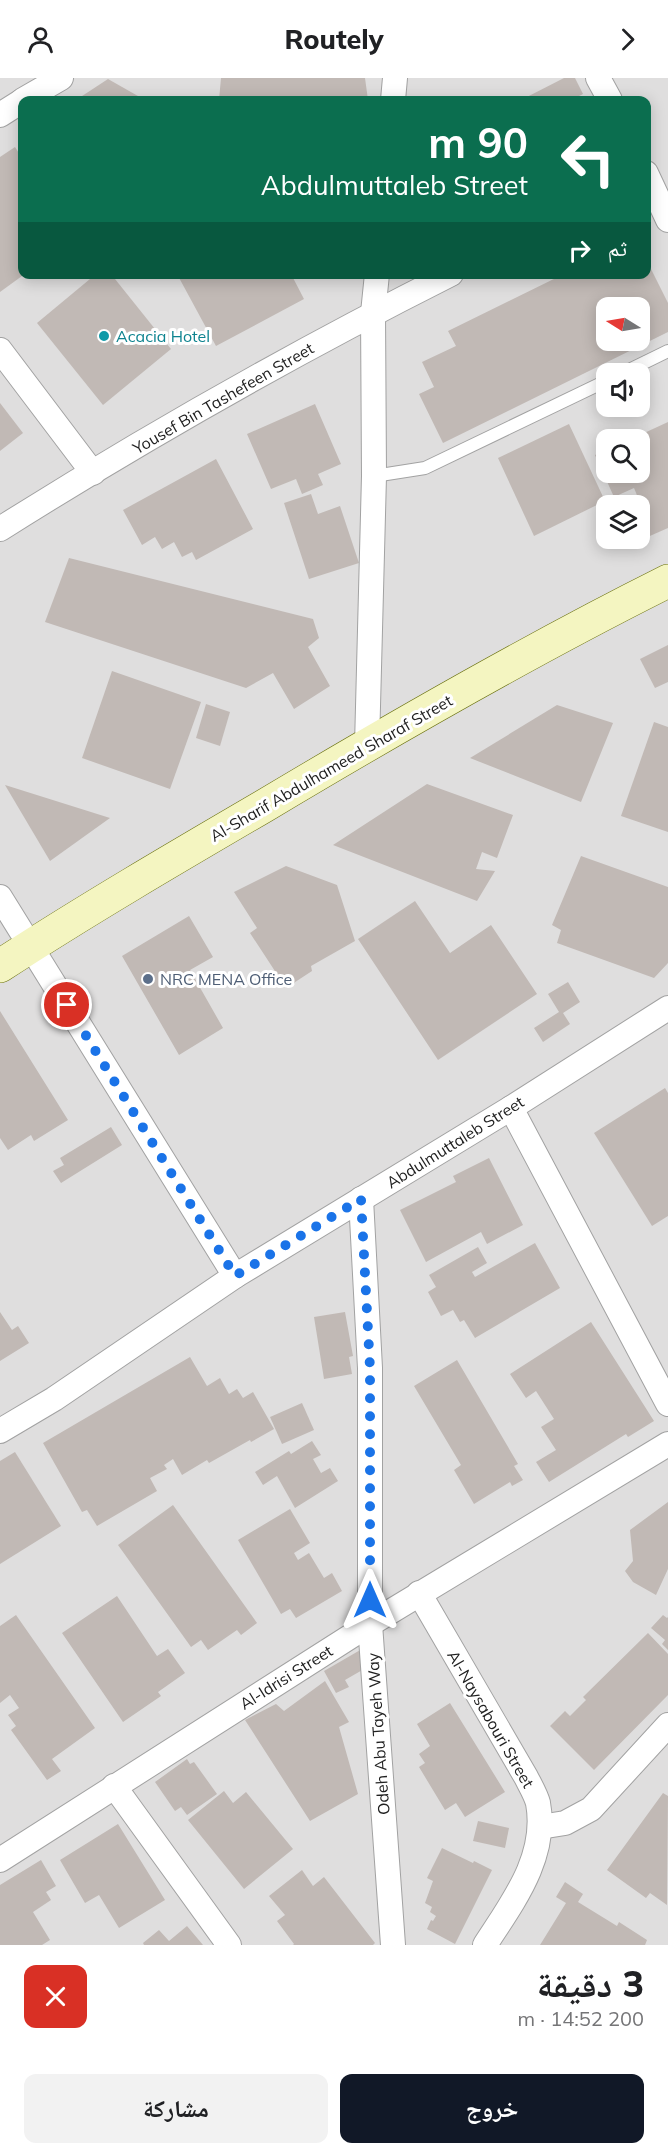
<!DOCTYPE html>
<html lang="ar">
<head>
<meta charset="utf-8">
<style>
	:root { --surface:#fff; --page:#f2f2f2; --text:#202124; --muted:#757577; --accent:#111827 }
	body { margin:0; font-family:Mulish,"Noto Naskh Arabic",sans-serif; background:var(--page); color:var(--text); direction:rtl; height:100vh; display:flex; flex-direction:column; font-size:22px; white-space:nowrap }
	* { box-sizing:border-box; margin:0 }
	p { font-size:20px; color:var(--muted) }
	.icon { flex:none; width:33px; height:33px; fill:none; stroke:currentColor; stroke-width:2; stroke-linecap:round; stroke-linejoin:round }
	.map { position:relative; height:1867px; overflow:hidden; direction:ltr }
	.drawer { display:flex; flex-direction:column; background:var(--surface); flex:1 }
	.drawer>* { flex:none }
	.guide { position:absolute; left:18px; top:18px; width:633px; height:183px; border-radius:12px; box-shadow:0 3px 15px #0003; direction:rtl; background:#0b6e4f; color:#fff; overflow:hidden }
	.needle { width:39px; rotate:281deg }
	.buttons { position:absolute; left:596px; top:219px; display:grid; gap:12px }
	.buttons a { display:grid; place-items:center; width:54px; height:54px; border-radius:12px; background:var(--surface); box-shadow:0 3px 15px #0003; font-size:30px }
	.pin { position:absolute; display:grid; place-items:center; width:51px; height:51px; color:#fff; margin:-26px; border:3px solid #fff; border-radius:50%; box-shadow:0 2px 6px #0007 }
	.me { position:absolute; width:66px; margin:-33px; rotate:0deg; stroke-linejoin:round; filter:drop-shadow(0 0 4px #0008) }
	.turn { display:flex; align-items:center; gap:21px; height:126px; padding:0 24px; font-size:27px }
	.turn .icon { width:78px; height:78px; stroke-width:2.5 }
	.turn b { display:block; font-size:42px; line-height:51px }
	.then { display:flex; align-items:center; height:57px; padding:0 24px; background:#0003; gap:12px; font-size:22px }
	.round { display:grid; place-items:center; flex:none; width:63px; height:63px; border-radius:12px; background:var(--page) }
	.overview { display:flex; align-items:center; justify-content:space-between; height:102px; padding:0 24px }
	h1 { font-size:36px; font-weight:800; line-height:45px }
	.action { display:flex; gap:12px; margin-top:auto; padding:12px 24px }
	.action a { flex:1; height:69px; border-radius:12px; background:var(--accent); color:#fff; font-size:24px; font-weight:800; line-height:69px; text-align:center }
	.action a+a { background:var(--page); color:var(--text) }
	header { display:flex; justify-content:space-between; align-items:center; height:78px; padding:0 24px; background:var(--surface); font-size:27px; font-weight:800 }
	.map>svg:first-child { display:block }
	.residential { fill:#dfdede; fill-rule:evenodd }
	.building { fill:#c1b9b5; fill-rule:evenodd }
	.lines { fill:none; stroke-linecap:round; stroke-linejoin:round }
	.lane-casing { stroke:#a2a2a2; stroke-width:14 }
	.street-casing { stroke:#a2a2a2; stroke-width:26 }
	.secondary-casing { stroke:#6a710e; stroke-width:34 }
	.lane { stroke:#fff; stroke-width:12 }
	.street { stroke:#fff; stroke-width:24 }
	.secondary { stroke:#f4f5c1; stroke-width:33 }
	.route { stroke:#1a73e8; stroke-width:10; stroke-dasharray:0 18 }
	.culture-dot { fill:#0f9aa8; stroke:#fff; stroke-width:2 }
	.service-dot { fill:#5c6f8a; stroke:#fff; stroke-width:2 }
	.labels { text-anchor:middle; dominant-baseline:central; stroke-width:6; stroke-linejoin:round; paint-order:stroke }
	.culture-label { font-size:16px; fill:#0d838f; stroke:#fff; text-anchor:start }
	.street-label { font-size:16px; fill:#212121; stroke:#fff }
	.service-label { font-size:16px; fill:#4e5e75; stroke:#fff; text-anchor:start }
</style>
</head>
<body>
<header><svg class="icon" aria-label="forward" viewBox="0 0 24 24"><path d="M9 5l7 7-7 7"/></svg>Routely<svg class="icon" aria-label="person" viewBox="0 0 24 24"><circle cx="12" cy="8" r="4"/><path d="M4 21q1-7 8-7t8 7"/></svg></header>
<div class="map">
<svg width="668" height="1867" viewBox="0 0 668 1867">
	<rect width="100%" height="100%" fill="#f0ede8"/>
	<!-- residential -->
	<path class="residential" d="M0,0H668V1867H0ZM22,22H646V196H22ZM606,230H639V262H606ZM606,296H639V328H606ZM606,362H639V394H606ZM606,428H639V460H606Z"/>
	<!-- building -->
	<g class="building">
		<polygon points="221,0 365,0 368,22 219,22"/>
		<polygon points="564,0 575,0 583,16 577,19 579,22 521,22"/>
		<polygon points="108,1 145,22 76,22"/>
		<polygon points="15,69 22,80 22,198 0,214 0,79"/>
		<path d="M646,181L668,225V254L443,365L419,316L434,309L422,284L456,268L448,253L564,196H646ZM606,230H639V262H606Z"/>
		<polygon points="96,196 111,196 171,271 103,327 37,245"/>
		<polygon points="177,196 280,196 282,200 291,196 304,221 216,268"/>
		<polygon points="0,325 23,355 0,373"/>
		<polygon points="315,326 341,386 318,396 323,407 302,416 296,401 271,411 247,356"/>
		<polygon points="668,344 668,450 643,461 639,453 639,434 643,432 634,410 614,419 595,377 606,372 606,394 639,394 639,362 629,362"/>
		<polygon points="569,346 605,423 534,458 498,380"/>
		<polygon points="216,381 253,451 196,482 192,474 182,479 174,464 162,471 155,459 142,467 123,432"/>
		<polygon points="311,416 318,436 340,428 359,485 309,501 284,425"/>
		<polygon points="69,480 313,541 319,560 308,569 330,608 294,631 273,595 246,610 45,544"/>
		<polygon points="668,567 668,604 655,610 640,581"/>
		<polygon points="112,593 201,624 170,711 82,680"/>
		<polygon points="206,626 230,634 220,668 196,660"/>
		<polygon points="557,627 613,645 581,724 470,680"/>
		<polygon points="654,644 668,649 668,754 621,738"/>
		<polygon points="427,706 513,737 497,780 482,774 476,791 495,793 477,823 333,767"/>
		<polygon points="5,707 110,740 50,783"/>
		<polygon points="581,778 668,809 668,885 654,900 557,865 561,852 552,847"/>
		<polygon points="286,788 337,807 355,863 311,888 312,893 286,910 250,855 257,850 234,814"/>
		<polygon points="415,823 450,875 491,847 537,916 438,982 358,861"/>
		<polygon points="189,838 213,879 190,892 223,950 179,977 122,878"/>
		<polygon points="568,904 580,924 563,935 570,946 543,964 534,950 559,934 548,916"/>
		<polygon points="0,933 68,1042 34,1063 31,1057 8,1072 0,1060"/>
		<polygon points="665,1010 668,1015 668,1138 652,1148 594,1055"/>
		<polygon points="111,1049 122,1067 61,1105 53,1093 64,1087 60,1080"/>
		<polygon points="489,1080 523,1147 487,1166 481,1154 426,1184 400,1132 456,1104 453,1098"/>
		<polygon points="535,1165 560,1210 475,1260 464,1242 460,1244 453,1232 441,1238 428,1214 436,1209 429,1197 478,1169 487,1185 472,1194 475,1199"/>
		<polygon points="0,1234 12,1252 18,1248 29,1265 0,1283"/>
		<polygon points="345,1234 353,1278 349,1279 352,1296 324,1301 314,1239"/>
		<polygon points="591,1244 654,1343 628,1359 626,1356 549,1404 536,1384 556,1372 541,1349 554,1341 536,1313 526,1320 510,1296"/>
		<polygon points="190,1279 207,1308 220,1300 229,1316 237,1311 243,1320 253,1314 274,1351 251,1364 250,1362 209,1385 207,1382 182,1397 173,1381 164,1387 167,1391 150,1400 157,1413 97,1448 87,1432 82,1434 43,1365"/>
		<polygon points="457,1282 518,1386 514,1388 523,1402 512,1408 510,1404 474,1426 454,1392 461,1387 414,1308"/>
		<polygon points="302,1325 314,1352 282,1366 270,1339"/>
		<polygon points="312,1363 321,1377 313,1381 321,1395 330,1390 338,1403 295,1430 277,1398 263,1407 255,1394 289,1373 291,1376"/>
		<polygon points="15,1374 61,1448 0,1486 0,1383"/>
		<polygon points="668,1424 668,1491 656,1517 633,1504 625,1493 633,1483 630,1452"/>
		<polygon points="173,1427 257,1545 241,1557 237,1552 208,1572 201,1562 191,1569 118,1467"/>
		<polygon points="290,1431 310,1465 294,1475 298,1482 309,1475 324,1500 332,1495 342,1513 296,1540 290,1531 281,1536 238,1462"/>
		<polygon points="117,1518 157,1578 168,1571 185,1595 158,1614 161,1618 123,1644 62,1555"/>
		<polygon points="16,1537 95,1650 52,1681 61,1693 47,1702 11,1652 16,1648 8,1637 19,1630 10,1617 0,1625 0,1548"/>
		<polygon points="663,1537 667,1540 668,1539 668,1572 662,1566 665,1562 651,1550"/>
		<polygon points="648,1555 668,1576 668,1617 594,1692 550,1648 565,1633 570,1638 586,1622 583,1619"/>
		<polygon points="362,1571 371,1587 345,1602 349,1609 336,1615 324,1593"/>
		<polygon points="325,1603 349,1644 339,1649 358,1716 310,1743 245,1642 276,1626 284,1633"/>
		<polygon points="450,1625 505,1714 465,1739 456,1725 445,1732 419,1689 425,1685 419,1676 430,1668 417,1646"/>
		<polygon points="187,1681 190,1686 194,1684 217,1716 187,1737 181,1729 175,1733 155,1704"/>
		<polygon points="224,1713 233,1725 246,1714 293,1771 244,1811 188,1742"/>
		<polygon points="663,1715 668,1718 667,1827 650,1815 646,1820 607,1792"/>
		<polygon points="478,1743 509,1750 505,1770 473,1763"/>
		<polygon points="118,1746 165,1822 119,1850 99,1817 85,1825 60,1782"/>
		<polygon points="442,1770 473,1785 474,1783 492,1792 455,1866 427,1851 431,1842 433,1843 436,1838 430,1834 432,1829 425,1825 433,1803 427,1800"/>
		<polygon points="41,1782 56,1808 46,1814 51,1822 33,1834 50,1862 42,1867 0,1867 0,1807"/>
		<polygon points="302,1792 313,1808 324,1799 375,1865 373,1867 293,1867 294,1866 277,1843 285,1837 269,1818"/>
		<polygon points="565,1804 583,1816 578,1824 617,1848 619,1844 647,1862 645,1867 540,1867 566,1825 556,1819"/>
		<polygon points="187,1848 203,1867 144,1867 143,1865 159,1852 169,1863"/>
	</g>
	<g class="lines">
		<!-- lane casing -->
		<g class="lane-casing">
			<g id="lane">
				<polyline points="621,296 668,273"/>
				<polyline points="374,398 425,390 606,303"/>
			</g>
		</g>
		<!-- street casing -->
		<g class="street-casing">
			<g id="street">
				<polyline points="598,0 610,22"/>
				<polyline points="23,22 61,0"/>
				<polyline points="393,22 395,0"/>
				<polyline points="0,37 22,23"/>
				<polyline points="646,95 668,142"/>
				<polyline points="0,272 93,395"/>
				<path d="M0,451C146,359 296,274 451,196"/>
				<polyline points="367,667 374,398 373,235 377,196"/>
				<polyline points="0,819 235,1198"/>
				<polyline points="511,1030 668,1326"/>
				<polyline points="361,1121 370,1290 370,1546 393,1867"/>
				<polyline points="0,1353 54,1321 235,1198 511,1030 668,930"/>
				<path d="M419,1515L526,1699C530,1707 536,1717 538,1725C548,1779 512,1825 485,1867"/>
				<polyline points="114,1708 229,1867"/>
				<polyline points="540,1749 565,1745 591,1731 668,1647"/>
				<polyline points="0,1782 370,1546 668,1366"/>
			</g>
		</g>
		<!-- secondary casing -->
		<g class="secondary-casing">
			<path id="secondary" d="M0,888C86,832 175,780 264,728C396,649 530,572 668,503"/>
		</g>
		<!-- lane -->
		<use href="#lane" class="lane"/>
		<!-- street -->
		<use href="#street" class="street"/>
		<!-- secondary -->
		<use href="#secondary" class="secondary"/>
	</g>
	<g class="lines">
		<!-- route -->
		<polyline class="route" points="67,927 235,1198 361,1121 370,1290 370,1522"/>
	</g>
	<!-- markers -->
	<circle class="culture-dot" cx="104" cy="258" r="6"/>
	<circle class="service-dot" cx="148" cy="901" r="6"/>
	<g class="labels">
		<!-- culture labels -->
		<g class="culture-label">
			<text x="116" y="258">Acacia Hotel</text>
		</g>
		<!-- street labels -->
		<g class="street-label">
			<text transform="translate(223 320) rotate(-30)">Yousef Bin Tashefeen Street</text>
			<text transform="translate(331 690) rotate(-30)">Al-Sharif Abdulhameed Sharaf Street</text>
			<text transform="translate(455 1064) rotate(-32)">Abdulmuttaleb Street</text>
			<text transform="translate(286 1599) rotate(-32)">Al-Idrisi Street</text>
			<text transform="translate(491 1641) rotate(60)">Al-Naysabouri Street</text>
			<text transform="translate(378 1656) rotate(-94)">Odeh Abu Tayeh Way</text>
		</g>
		<!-- service labels -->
		<g class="service-label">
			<text x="160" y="901">NRC MENA Office</text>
		</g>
	</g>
</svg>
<div class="buttons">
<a><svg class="needle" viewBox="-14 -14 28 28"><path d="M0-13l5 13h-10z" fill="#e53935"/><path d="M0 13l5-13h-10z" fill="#757577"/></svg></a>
<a><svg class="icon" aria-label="sound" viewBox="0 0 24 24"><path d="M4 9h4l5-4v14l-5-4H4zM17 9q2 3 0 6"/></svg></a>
<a><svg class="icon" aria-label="search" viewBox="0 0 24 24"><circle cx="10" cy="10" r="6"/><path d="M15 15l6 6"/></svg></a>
<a><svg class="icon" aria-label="layers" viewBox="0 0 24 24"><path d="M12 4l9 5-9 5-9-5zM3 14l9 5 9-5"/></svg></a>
</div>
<div class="pin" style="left:67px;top:927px;background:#d93025"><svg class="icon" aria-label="arrive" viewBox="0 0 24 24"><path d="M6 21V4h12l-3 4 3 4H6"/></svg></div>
<svg class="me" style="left:370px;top:1522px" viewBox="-20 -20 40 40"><path d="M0-17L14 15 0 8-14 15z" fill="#1a73e8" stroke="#fff" stroke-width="4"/></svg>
<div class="guide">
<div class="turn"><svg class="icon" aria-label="left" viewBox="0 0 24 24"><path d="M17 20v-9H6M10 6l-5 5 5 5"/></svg><div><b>90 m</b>Abdulmuttaleb Street</div></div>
<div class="then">ثم<svg class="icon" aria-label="right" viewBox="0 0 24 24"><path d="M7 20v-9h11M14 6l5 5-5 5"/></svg></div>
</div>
</div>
<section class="drawer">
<div class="overview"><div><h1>3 دقيقة</h1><p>200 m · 14:52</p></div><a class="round" style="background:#d93025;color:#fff"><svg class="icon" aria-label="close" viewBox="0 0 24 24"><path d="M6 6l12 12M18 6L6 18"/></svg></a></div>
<div class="action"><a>خروج</a><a>مشاركة</a></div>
</section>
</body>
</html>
